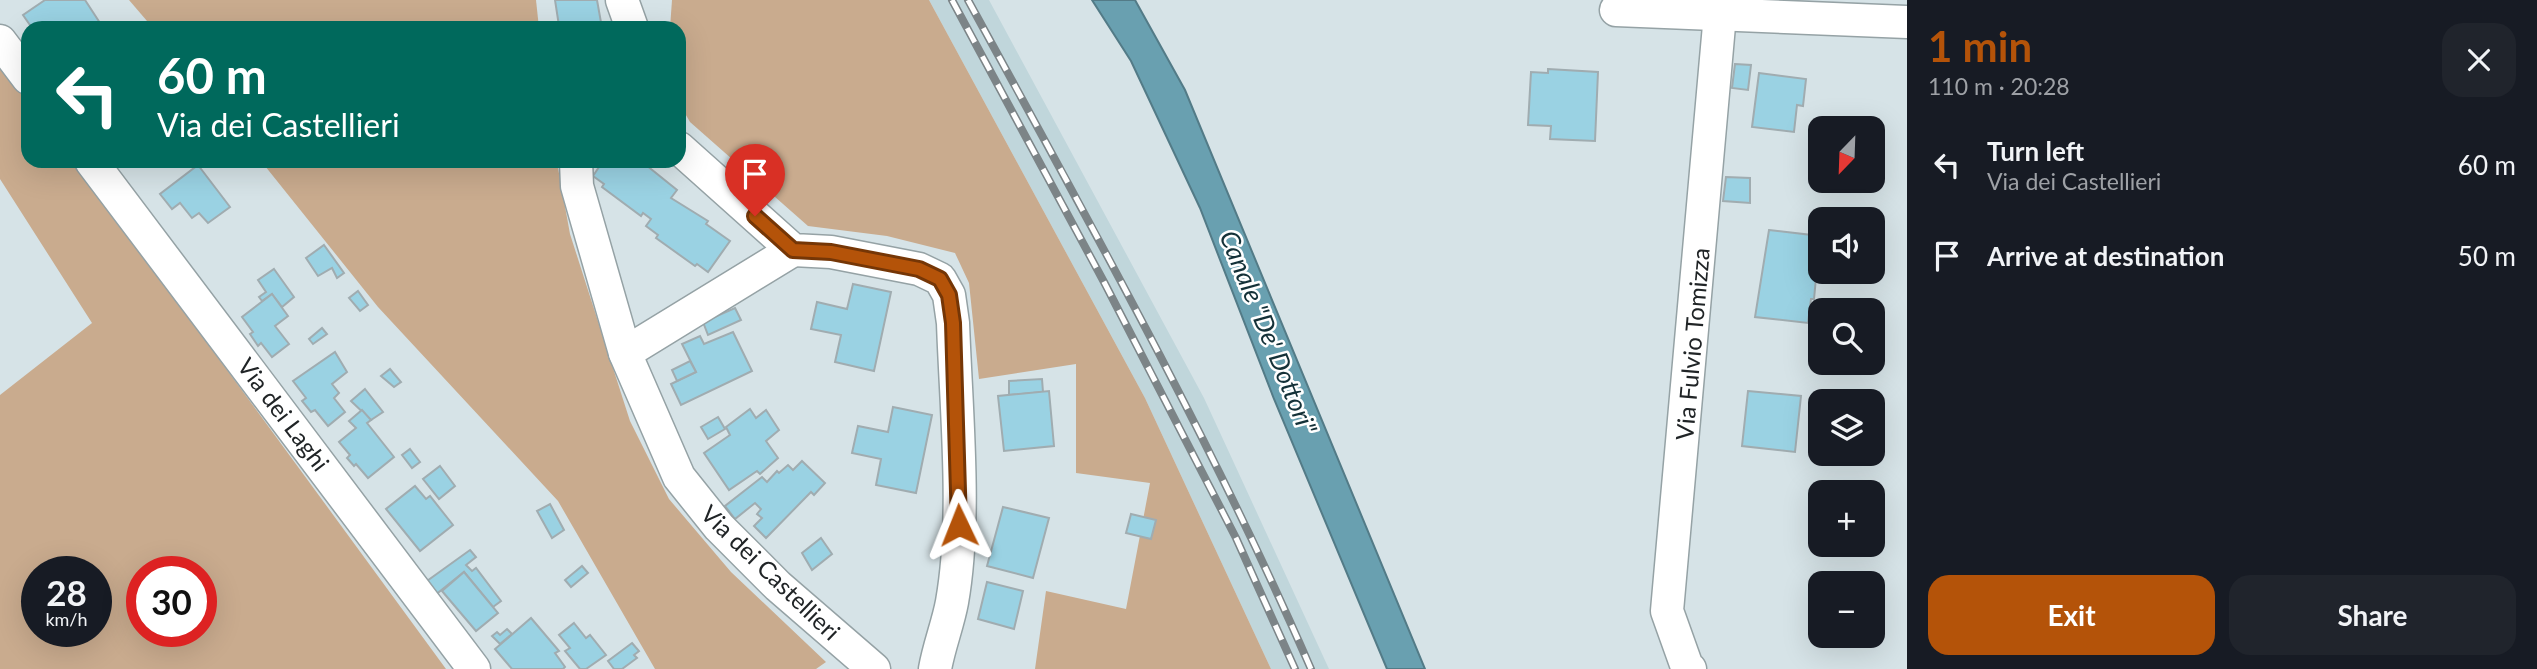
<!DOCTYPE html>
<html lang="en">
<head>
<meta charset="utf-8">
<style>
	:root { --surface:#171b24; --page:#20242c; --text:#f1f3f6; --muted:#9ea1a6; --accent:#b45309 }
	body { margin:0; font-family:Lato,sans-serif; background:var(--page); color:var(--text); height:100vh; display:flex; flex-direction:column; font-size:26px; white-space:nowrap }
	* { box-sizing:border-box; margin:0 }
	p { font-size:23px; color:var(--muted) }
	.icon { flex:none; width:38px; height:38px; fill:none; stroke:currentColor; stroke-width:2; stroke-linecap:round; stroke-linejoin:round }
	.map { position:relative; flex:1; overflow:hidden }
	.side { display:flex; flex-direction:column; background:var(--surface); width:630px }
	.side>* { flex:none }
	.guide { position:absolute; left:21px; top:21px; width:665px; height:147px; border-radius:21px; box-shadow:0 7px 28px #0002; background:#00695c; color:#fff; overflow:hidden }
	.needle { width:46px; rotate:203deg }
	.fabs { position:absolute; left:1808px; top:116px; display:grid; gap:14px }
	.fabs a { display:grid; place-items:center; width:77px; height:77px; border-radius:14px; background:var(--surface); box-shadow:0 7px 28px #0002; font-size:35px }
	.speed { position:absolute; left:21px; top:556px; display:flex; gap:14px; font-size:35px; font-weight:700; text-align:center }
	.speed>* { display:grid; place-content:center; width:91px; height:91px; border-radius:50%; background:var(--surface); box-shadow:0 7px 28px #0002; line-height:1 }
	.speed small { font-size:18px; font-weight:400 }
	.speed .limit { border:10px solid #d22; background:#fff; color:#111 }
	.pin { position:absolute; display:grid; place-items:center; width:60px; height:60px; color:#fff; margin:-72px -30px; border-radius:50% 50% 50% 0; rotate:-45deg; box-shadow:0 0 7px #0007 }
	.pin .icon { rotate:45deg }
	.me { position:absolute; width:77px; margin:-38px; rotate:358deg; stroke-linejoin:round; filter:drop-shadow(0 0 5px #0008) }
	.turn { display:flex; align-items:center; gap:24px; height:147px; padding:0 21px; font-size:32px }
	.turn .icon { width:91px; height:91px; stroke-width:2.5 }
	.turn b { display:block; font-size:49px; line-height:60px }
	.round { display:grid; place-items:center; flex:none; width:74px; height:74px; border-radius:21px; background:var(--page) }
	.headline { display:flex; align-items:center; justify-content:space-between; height:119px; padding:0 21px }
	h1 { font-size:42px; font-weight:700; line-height:52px; color:var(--accent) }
	.cta { display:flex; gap:14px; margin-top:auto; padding:14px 21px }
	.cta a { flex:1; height:80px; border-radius:21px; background:var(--accent); color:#fff; font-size:28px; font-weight:700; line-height:80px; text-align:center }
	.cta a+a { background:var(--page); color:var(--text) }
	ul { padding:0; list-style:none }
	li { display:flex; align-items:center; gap:21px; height:91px; padding:0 21px }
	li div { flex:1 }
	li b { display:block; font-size:26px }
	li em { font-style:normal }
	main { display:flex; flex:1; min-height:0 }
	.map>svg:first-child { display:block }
	.built { fill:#c0d6db }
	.green { fill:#c9ab8e; fill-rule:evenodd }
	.water { fill:#69a0b0; stroke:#537b87; stroke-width:2 }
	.building { fill:#9ad2e3; stroke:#a0acb0; stroke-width:2 }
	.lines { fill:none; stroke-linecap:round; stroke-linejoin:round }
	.minor-casing { stroke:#95a2a5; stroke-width:35 }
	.minor { stroke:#fff; stroke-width:32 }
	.rail-casing { stroke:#7c8487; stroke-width:8 }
	.rail { stroke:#fff; stroke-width:5; stroke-dasharray:16; stroke-linecap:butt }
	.route-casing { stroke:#753606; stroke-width:18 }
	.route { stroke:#b45309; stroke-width:12 }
	.labels { text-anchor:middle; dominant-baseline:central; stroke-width:5; stroke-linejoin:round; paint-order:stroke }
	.street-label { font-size:24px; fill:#202426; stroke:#fff }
	.water-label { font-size:26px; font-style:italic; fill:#143138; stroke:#fff }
</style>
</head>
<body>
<main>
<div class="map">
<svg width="1907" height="669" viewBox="0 0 1907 669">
	<rect width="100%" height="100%" fill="#d6e3e7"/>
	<!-- built -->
	<polygon class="built" points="929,0 989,0 1204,398 1329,669 1271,669 1145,398"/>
	<!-- green -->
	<g class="green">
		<polygon points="129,0 536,0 539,28 153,28"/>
		<polygon points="672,0 929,0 1145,398 1271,669 1035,669 1046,591 1126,609 1150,483 1076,473 1076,364 979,379 969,283 955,253 887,236 808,226 690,122 679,103 679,28 670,28"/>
		<path d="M0,58L28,97V161H74L446,669H0V395L92,323L0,179ZM37,572H96V632H37ZM142,572H201V632H142Z"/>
		<polygon points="261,161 560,161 558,168 570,234 630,421 669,499 731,572 826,662 816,669 655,669 558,501 378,307"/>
	</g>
	<!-- water -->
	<polygon class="water" points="1092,0 1135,0 1185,90 1425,669 1387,669 1274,399 1200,208 1131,61"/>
	<!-- building -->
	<g class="building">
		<polygon points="45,0 85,0 102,26 32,28 23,15"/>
		<polygon points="555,0 597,0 602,28 562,28 559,26"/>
		<polygon points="1735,64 1751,65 1748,90 1732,88"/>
		<polygon points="1548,69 1598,72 1595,141 1550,139 1551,126 1528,125 1531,72 1548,73"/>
		<polygon points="1759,73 1806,79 1803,106 1797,105 1794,132 1752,127"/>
		<polygon points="603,161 641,161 677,190 671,198 708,221 706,224 730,241 708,272 697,264 695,266 656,238 658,235 646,226 651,219 643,213 641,216 602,187 604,184 593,176"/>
		<polygon points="198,165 230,207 208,223 199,213 192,218 180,203 172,209 160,194"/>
		<polygon points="1726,177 1750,178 1750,203 1723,201"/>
		<polygon points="1769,230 1820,236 1814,299 1811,299 1808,323 1755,317"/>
		<polygon points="324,245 344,273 337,278 332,268 318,276 306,258"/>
		<polygon points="274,269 294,297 282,307 272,294 262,301 259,297 266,292 258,280"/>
		<polygon points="853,284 891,292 874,371 835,362 841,335 811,329 817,302 847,309"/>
		<polygon points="358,291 368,305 360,311 349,298"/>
		<polygon points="272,294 288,316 275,326 289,344 272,357 261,343 258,346 250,334 253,332 242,317"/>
		<polygon points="735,308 741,320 708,335 703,322"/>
		<polygon points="322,328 327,334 313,344 309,339"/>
		<polygon points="733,332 752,371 681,405 671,384 696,372 682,344 700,336 704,344"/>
		<polygon points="335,352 347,372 332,384 339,393 334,398 345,412 328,426 315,410 311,412 302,401 306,398 293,381"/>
		<polygon points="690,361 696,372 677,381 672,370"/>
		<polygon points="390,369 401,382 394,387 381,376"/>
		<polygon points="1042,379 1043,392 1009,395 1009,381"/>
		<polygon points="365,389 383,412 371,420 351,401"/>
		<polygon points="1049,391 1054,446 1004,451 998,396"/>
		<polygon points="1748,391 1801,396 1795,452 1742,446"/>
		<polygon points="893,407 932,415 916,493 876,485 881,459 852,453 858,426 888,432"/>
		<polygon points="750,409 756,418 766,410 779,430 766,441 778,458 760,474 757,471 729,490 704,453 730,435 726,427"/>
		<polygon points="362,410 371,420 367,423 394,457 368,478 356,464 354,466 347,458 350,455 339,442 356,428 349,421"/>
		<polygon points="718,417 725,429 708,439 701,427"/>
		<polygon points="410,449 420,462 412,468 402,455"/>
		<polygon points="802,461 825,483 814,495 811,492 766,538 754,526 762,518 757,514 761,509 755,503 735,519 725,506 762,477 767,482 777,471 779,473 788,465 793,470"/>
		<polygon points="440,466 455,486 439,499 423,479"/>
		<polygon points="415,486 426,499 430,496 453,525 420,551 386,509"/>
		<polygon points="550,504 564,530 552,538 537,511"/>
		<polygon points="1003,507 1049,518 1033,578 987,566"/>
		<polygon points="1131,514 1156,520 1151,539 1126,533"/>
		<polygon points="821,538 832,554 812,570 802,553"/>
		<polygon points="470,550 476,557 466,565 472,571 476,568 501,601 493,607 464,572 429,600 420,586"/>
		<polygon points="582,566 588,573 571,587 565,580"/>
		<polygon points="464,572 498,613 476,631 442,591"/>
		<polygon points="987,582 1023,591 1014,629 978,619"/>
		<polygon points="531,618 559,651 555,653 565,667 563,669 512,669 495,649"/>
		<polygon points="574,623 586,638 590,635 606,655 586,669 580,669 565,651 570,648 559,635"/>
		<polygon points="507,629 512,634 500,644 492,636 497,632 500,635"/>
		<polygon points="632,643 639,651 634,655 637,658 622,669 614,669 608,661"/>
	</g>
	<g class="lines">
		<!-- minor casing -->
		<g class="minor-casing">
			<g id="minor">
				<polyline points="622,0 632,28"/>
				<polyline points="1616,10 1907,22"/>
				<polyline points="0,41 28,78"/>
				<path d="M679,148L793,250L831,252L919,269L940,279L949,295L953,323C956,410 967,517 952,602C948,624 939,646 935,669"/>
				<polyline points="91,161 474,669"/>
				<polyline points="576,161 577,186 625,353 679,477 719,527 778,586 874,669"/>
				<polyline points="625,353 793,250"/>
				<polyline points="1690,669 1687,667 1667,611 1720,14"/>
			</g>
		</g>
		<!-- minor -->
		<use href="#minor" class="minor"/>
		<!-- rail casing -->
		<g class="rail-casing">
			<g id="rail">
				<polyline points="952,0 1104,282 1236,538 1295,669"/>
				<path d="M968,0C1088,220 1211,439 1311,669"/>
			</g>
		</g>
		<!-- rail -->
		<use href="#rail" class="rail"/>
	</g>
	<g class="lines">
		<!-- route casing -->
		<g class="route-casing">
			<polyline id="route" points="755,216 793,250 831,252 919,269 940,279 949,295 953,323 959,525"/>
		</g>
		<!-- route -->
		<use href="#route" class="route"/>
	</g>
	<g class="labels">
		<!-- street labels -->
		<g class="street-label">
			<text transform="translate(1692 344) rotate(-85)">Via Fulvio Tomizza</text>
			<text transform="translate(284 414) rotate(53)">Via dei Laghi</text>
			<text transform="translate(771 572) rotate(44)">Via dei Castellieri</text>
		</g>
		<!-- water labels -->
		<g class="water-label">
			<text transform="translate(1269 332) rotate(68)">Canale "De' Dottori"</text>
		</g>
	</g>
</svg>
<div class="fabs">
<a><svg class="needle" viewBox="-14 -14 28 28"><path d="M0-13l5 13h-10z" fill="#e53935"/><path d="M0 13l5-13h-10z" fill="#9ea1a6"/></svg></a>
<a><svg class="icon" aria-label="sound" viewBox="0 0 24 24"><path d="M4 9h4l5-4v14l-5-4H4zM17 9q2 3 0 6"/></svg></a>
<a><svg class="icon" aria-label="search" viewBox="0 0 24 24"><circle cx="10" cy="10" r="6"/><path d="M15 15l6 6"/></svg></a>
<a><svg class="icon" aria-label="layers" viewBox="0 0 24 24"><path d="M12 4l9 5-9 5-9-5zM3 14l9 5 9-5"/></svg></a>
<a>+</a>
<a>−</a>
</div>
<div class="speed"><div>28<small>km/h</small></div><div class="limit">30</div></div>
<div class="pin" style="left:755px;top:216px;background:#d93025"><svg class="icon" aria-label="arrive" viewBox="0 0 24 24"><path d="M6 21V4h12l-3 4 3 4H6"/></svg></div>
<svg class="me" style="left:959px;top:525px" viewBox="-20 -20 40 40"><path d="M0-17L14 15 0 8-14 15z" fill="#b45309" stroke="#fff" stroke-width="4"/></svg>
<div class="guide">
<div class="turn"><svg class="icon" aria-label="left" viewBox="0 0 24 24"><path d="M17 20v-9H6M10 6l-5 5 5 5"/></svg><div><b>60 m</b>Via dei Castellieri</div></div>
</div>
</div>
<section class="side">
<div class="headline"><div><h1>1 min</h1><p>110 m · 20:28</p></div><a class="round"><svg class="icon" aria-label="close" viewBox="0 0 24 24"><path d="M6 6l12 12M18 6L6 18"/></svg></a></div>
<ul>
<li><svg class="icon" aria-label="left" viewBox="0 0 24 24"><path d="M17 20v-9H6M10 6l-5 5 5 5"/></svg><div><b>Turn left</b><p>Via dei Castellieri</p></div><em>60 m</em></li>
<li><svg class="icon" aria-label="arrive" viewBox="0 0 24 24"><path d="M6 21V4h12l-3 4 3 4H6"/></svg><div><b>Arrive at destination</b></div><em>50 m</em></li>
</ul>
<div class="cta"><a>Exit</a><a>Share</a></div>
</section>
</main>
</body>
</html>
